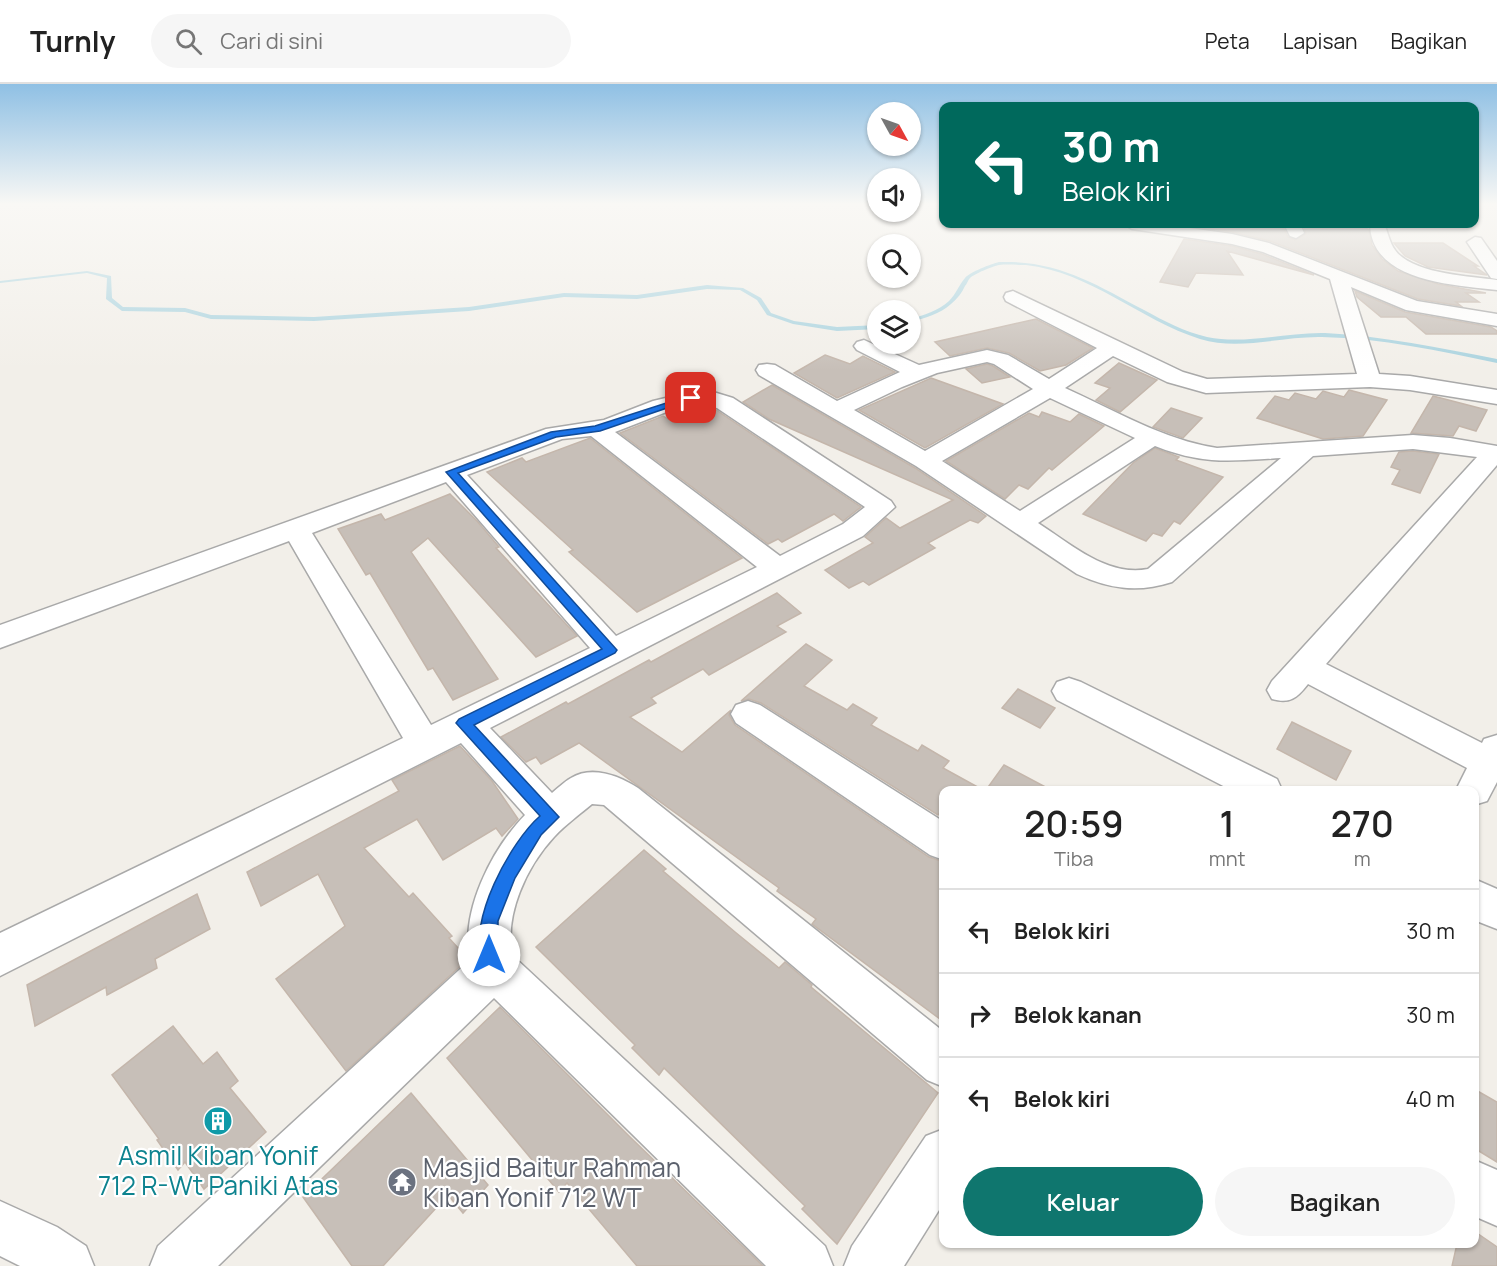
<!DOCTYPE html>
<html lang="id">
<head>
<meta charset="utf-8">
<style>
	:root { --surface:#fff; --page:#f6f6f6; --text:#222; --muted:#767676; --line:#e0e0e0; --accent:#0f766e }
	body { margin:0; font-family:Manrope,sans-serif; background:var(--page); color:var(--text); height:100vh; display:flex; flex-direction:column; font-size:22px; white-space:nowrap }
	* { box-sizing:border-box; margin:0 }
	p { font-size:20px; color:var(--muted) }
	.icon { flex:none; width:33px; height:33px; fill:none; stroke:currentColor; stroke-width:2; stroke-linecap:round; stroke-linejoin:round }
	.map { position:relative; flex:1; overflow:hidden }
	.drawer { position:absolute; left:939px; top:702px; width:540px; height:462px; display:flex; flex-direction:column; background:var(--surface); border-radius:12px; box-shadow:0 2px 4px #0004 }
	.drawer>* { flex:none }
	.guide { position:absolute; left:939px; top:18px; width:540px; height:126px; border-radius:12px; box-shadow:0 2px 4px #0004; background:#00695c; color:#fff; overflow:hidden }
	.needle { width:39px; rotate:130deg }
	.buttons { position:absolute; left:867px; top:18px; display:grid; gap:12px }
	.buttons a { display:grid; place-items:center; width:54px; height:54px; border-radius:50%; background:var(--surface); box-shadow:0 2px 4px #0004; font-size:30px }
	.pin { position:absolute; display:grid; place-items:center; width:51px; height:51px; color:#fff; margin:-26px; border-radius:12px; box-shadow:0 3px 9px #0006 }
	.me { position:absolute; width:66px; margin:-33px; rotate:0deg; stroke-linejoin:round; filter:drop-shadow(0 0 4px #0008) }
	.turn { display:flex; align-items:center; gap:21px; height:126px; padding:0 24px; font-size:27px }
	.turn .icon { width:78px; height:78px; stroke-width:2.5 }
	.turn b { display:block; font-size:42px; line-height:51px }
	.eta { display:flex; justify-content:space-evenly; align-items:center; height:102px; text-align:center }
	.eta b { font-size:36px; font-weight:600; line-height:42px }
	.primary-button { display:flex; gap:12px; margin-top:auto; padding:12px 24px }
	.primary-button a { flex:1; height:69px; border-radius:36px; background:var(--accent); color:#fff; font-size:24px; font-weight:600; line-height:69px; text-align:center }
	.primary-button a+a { background:var(--page); color:var(--text) }
	ul { padding:0; list-style:none }
	li { display:flex; align-items:center; gap:18px; height:84px; padding:0 24px; border-top:2px solid var(--line) }
	li div { flex:1 }
	li b { display:block; font-size:22px }
	li em { font-style:normal }
	header { display:flex; align-items:center; gap:36px; box-sizing:border-box; height:84px; padding:0 30px; background:var(--surface); border-bottom:2px solid var(--line) }
	header strong { font-size:28px }
	nav { display:flex; gap:33px; margin-inline-start:auto; font-size:21px }
	.search { width:420px; height:54px; background:var(--page); display:flex; align-items:center; gap:15px; box-sizing:border-box; padding:0 21px; border-radius:33px; color:var(--muted); font-size:22px }
	.map>svg:first-child { display:block }
	.lines { fill:none; stroke-linecap:round; stroke-linejoin:round }
	.stream { fill:#aad3df; fill-rule:evenodd }
	.building { fill:#c7bfb8; stroke:#c4b6ab; stroke-width:1.5 }
	.minor-casing { stroke:#a9a9a9; stroke-width:3 }
	.minor { fill:#fff; fill-rule:evenodd }
	.route { fill:#1a73e8; stroke:#114b97; stroke-width:1.5 }
	.labels { text-anchor:middle; dominant-baseline:central; stroke-width:4.5; stroke-linejoin:round; paint-order:stroke }
	.near-culture-label { font-size:26px; fill:#0d838f; stroke:#fff }
	.near-worship-label { font-size:26px; fill:#5b616d; stroke:#fff; text-anchor:start }
</style>
</head>
<body>
<header>
<strong>Turnly</strong>
<div class="search"><svg class="icon" aria-label="search" viewBox="0 0 24 24"><circle cx="10" cy="10" r="6"/><path d="M15 15l6 6"/></svg>Cari di sini</div>
<nav><a>Peta</a><a>Lapisan</a><a>Bagikan</a></nav>
</header>
<div class="map">
<svg width="1497" height="1182" viewBox="0 0 1497 1182">
	<rect width="100%" height="100%" fill="#f2efe9"/>
	<g class="lines">
		<!-- stream -->
		<g class="stream">
			<path d="M999,178C1058,176 1095,200 1144,226C1164,237 1185,248 1207,253C1246,261 1286,248 1325,249C1383,252 1440,264 1497,275V279C1440,267 1381,254 1322,253C1282,252 1240,267 1200,255C1140,236 1090,188 1026,181C1017,181 1007,180 999,181C993,182 974,190 970,194C968,196 967,200 965,202C962,209 957,215 951,220C940,230 925,234 910,238V235C924,231 938,227 949,217C956,210 959,201 965,194C970,188 991,180 999,178Z"/>
			<polygon points="87,187 111,192 112,214 123,223 185,224 211,231 314,233 469,223 564,209 637,211 707,201 743,204 761,214 771,229 794,237 837,243 878,241 878,245 837,247 793,240 767,231 757,216 740,206 707,205 637,215 564,213 469,227 314,237 211,235 185,228 122,227 106,215 107,194 87,189 0,199 0,197"/>
		</g>
	</g>
	<!-- building -->
	<g class="building">
		<polygon points="1174,140 1266,140 1259,143 1283,143 1288,153 1295,156 1306,150 1304,143 1364,143 1369,146 1372,161 1382,175 1398,187 1438,200 1486,209 1466,209 1479,218 1456,218 1461,222 1418,215 1270,157 1232,148"/>
		<polygon points="1184,155 1232,162 1262,170 1314,191 1227,167 1243,191 1196,189 1188,203 1160,198"/>
		<polygon points="1394,159 1443,159 1478,182 1474,182 1487,191 1428,183 1405,172"/>
		<polygon points="1355,207 1405,228 1491,243 1497,247 1497,250 1426,250 1406,233 1381,233 1357,213"/>
		<polygon points="1036,235 1093,264 1066,281 1040,287 1009,269 987,264 950,272 935,258"/>
		<polygon points="825,271 850,280 863,272 895,288 837,314 794,289"/>
		<polygon points="1119,279 1157,296 1120,328 1096,316 1110,304 1095,299"/>
		<polygon points="987,280 993,282 1010,293 982,299 966,285"/>
		<polygon points="931,294 1003,320 925,364 859,326"/>
		<polygon points="772,301 915,384 986,432 978,439 970,436 928,459 935,464 869,501 863,497 849,504 825,486 873,459 865,453 886,434 900,444 953,416 769,335 743,318"/>
		<polygon points="1349,306 1387,316 1363,352 1323,355 1257,334 1275,312 1289,316 1295,309 1316,315 1323,307 1344,313"/>
		<polygon points="1433,312 1487,326 1476,347 1459,342 1453,352 1411,349"/>
		<polygon points="1171,324 1202,334 1183,354 1153,343"/>
		<polygon points="713,326 716,326 861,423 843,437 834,430 782,458 778,455 768,460 620,349 663,332 675,339"/>
		<polygon points="1042,328 1070,338 1079,330 1104,342 1052,386 1049,384 1028,405 1019,401 1005,415 946,377 1029,329 1039,333"/>
		<polygon points="590,354 742,474 637,528 569,468 573,466 487,388 522,374 526,378"/>
		<polygon points="1155,364 1179,373 1176,376 1223,393 1180,440 1174,437 1162,452 1153,449 1146,457 1083,430 1133,379"/>
		<polygon points="1413,367 1439,370 1420,409 1392,400 1400,386 1391,383 1399,368"/>
		<polygon points="450,410 477,437 499,463 496,464 577,552 536,573 428,454 411,468 498,595 453,616 433,584 428,586 370,489 366,491 338,445 381,430 385,436"/>
		<polygon points="777,509 801,529 777,542 786,548 709,591 703,585 651,614 656,619 630,633 682,668 731,626 729,631 735,641 929,773 944,778 944,938 812,840 816,835 777,807 779,804 579,659 541,680 536,673 526,678 501,653 566,618 568,620 649,576 651,578"/>
		<polygon points="806,560 832,576 804,602 847,626 853,620 877,634 871,641 918,667 922,661 949,677 943,684 983,706 944,706 944,723 938,731 761,619 749,615 741,617"/>
		<polygon points="1018,605 1055,624 1040,644 1002,624"/>
		<polygon points="1292,638 1351,667 1336,696 1277,665"/>
		<polygon points="460,662 492,697 518,735 502,752 496,744 443,776 417,735 364,764 409,813 413,809 452,852 449,854 468,875 346,987 276,895 345,842 318,790 261,822 247,788 399,707 392,696"/>
		<polygon points="1004,681 1051,706 986,706"/>
		<polygon points="644,766 666,785 663,787 735,848 779,884 785,878 812,901 811,903 938,1009 837,1160 802,1125 805,1122 664,984 659,991 632,964 635,961 536,863"/>
		<polygon points="197,810 210,845 155,875 157,884 107,911 106,903 35,942 27,901"/>
		<polygon points="500,923 630,1053 763,1182 637,1182 567,1099 559,1108 447,974"/>
		<polygon points="173,942 203,980 217,968 238,997 230,1004 266,1048 204,1105 185,1078 178,1086 157,1056 159,1055 112,991"/>
		<polygon points="1474,1005 1497,1018 1497,1078 1474,1064"/>
		<polygon points="411,1009 488,1101 463,1129 448,1111 383,1182 352,1182 303,1113"/>
		<polygon points="1474,1147 1497,1163 1497,1182 1452,1182 1457,1160 1474,1160"/>
	</g>
	<g class="lines">
		<!-- minor casing -->
		<g class="minor-casing">
			<g id="minor">
				<path d="M1124,140H1161L1232,150L1269,159L1417,217L1497,230V242L1406,226L1351,203L1379,290L1410,292L1497,306V320L1410,306L1370,303L1206,309L1167,298L1113,272L1065,304C1114,326 1164,356 1217,364L1413,351L1450,354L1497,362V381L1326,580L1482,659L1484,655L1497,651V698L1487,717L1474,721V706H1456L1467,684L1308,600C1297,614 1290,620 1272,615L1267,606L1272,597L1477,373L1413,365L1313,372L1172,498C1138,509 1109,505 1077,490L916,382L759,291L756,286L759,281L767,280L775,281L837,317L900,288L857,266L854,262L857,258L864,256L919,281L987,266L1008,271L1049,295L1097,264L1006,217L1004,213L1006,209L1013,207L1183,288L1207,295L1357,290L1330,195L1263,168L1232,160L1132,145ZM987,278L994,280L1033,305L925,367L854,326L902,303L937,289ZM1050,314L1135,354L1020,427L942,377ZM1155,362C1203,381 1231,377 1281,374L1148,485C1107,493 1071,460 1038,439Z"/>
				<polygon points="1284,140 1300,140 1304,149 1296,154 1290,152"/>
				<path d="M1370,140H1384C1388,148 1389,158 1395,166C1412,190 1470,192 1497,196V206C1454,201 1371,198 1370,140Z"/>
				<polygon points="1475,153 1481,154 1497,177 1497,195 1491,194 1467,158"/>
				<path d="M695,307H710L733,314L891,417L895,423L863,452L490,644L552,709C558,704 564,698 571,694C592,681 620,692 638,704L944,948V1003L927,996L604,721L592,720C579,731 565,741 554,753C527,782 503,832 513,872L825,1162L833,1182H766L494,914L218,1182H150L158,1162L470,876C460,827 492,765 525,731L461,659L0,892V849L403,654L289,457L0,564V541L546,345L604,336L653,317ZM695,320L717,324L865,423L843,440L780,472L615,348L669,327ZM591,352L757,483L616,552L467,391L562,355ZM446,398L590,564L431,641L312,449Z"/>
				<polygon points="1069,594 1081,598 1277,695 1282,706 1231,706 1057,616 1052,607 1057,598"/>
				<polygon points="748,617 760,621 944,738 944,776 930,771 736,639 731,630 736,621"/>
				<polygon points="1474,795 1497,805 1497,845 1474,836"/>
				<polygon points="944,1045 944,1118 904,1182 844,1182 852,1162 926,1052"/>
				<polygon points="1474,1076 1497,1086 1497,1142 1474,1132"/>
				<polygon points="0,1117 57,1143 86,1162 94,1182 20,1182 0,1172"/>
			</g>
		</g>
		<!-- minor -->
		<use href="#minor" class="minor"/>
	</g>
	<!-- sky -->
	<linearGradient id="sky" x2="0" y2="1"><stop stop-color="#8fc0e4"/><stop offset="0.42" stop-color="#f9f8f5"/><stop offset="1" stop-color="#f9f8f5" stop-opacity="0"/></linearGradient>
	<rect width="1497" height="286" fill="url(#sky)"/>
	<!-- route -->
	<path class="route" d="M688,312L696,314L600,347L556,353L458,389L617,566L615,569L474,641L559,733L541,751L515,794L498,837V871L495,877L489,879L483,877C466,839 511,757 540,732L456,639L459,635L602,565L446,388L551,348L595,342Z"/>
	<!-- icons -->
	<defs>
		<g id="building-disc" transform="scale(1.5)"><circle r="9.5" fill="#0f9aa8" stroke="#fff"/><path d="M-4-6H4V6H1V3H-1V6H-4ZM-2.5-4.3h1.7v1.8h-1.7ZM.8-4.3h1.7v1.8H.8ZM-2.5-1h1.7V.8h-1.7ZM.8-1h1.7V.8H.8Z" fill="#fff"/></g>
		<g id="temple-disc" transform="scale(1.5)"><circle r="9.5" fill="#6b7280" stroke="#fff"/><path d="M0-6L5-2H3V0L6.5 2.5H4V6H1.5V3h-3V6H-4V2.5H-6.5L-3 0V-2H-5Z" fill="#fff"/></g>
	</defs>
	<g fill-rule="evenodd">
		<use href="#building-disc" x="218" y="1037"/>
		<use href="#temple-disc" x="402" y="1098"/>
	</g>
	<g class="labels">
		<!-- near-culture labels -->
		<g class="near-culture-label">
			<text x="218" y="1071">Asmil Kiban Yonif<tspan x="218" dy="30">712 R-Wt Paniki Atas</tspan></text>
		</g>
		<!-- near-worship labels -->
		<g class="near-worship-label">
			<text x="423" y="1083">Masjid Baitur Rahman<tspan x="423" dy="30">Kiban Yonif 712 WT</tspan></text>
		</g>
	</g>
</svg>
<div class="buttons">
<a><svg class="needle" viewBox="-14 -14 28 28"><path d="M0-13l5 13h-10z" fill="#e53935"/><path d="M0 13l5-13h-10z" fill="#767676"/></svg></a>
<a><svg class="icon" aria-label="sound" viewBox="0 0 24 24"><path d="M4 9h4l5-4v14l-5-4H4zM17 9q2 3 0 6"/></svg></a>
<a><svg class="icon" aria-label="search" viewBox="0 0 24 24"><circle cx="10" cy="10" r="6"/><path d="M15 15l6 6"/></svg></a>
<a><svg class="icon" aria-label="layers" viewBox="0 0 24 24"><path d="M12 4l9 5-9 5-9-5zM3 14l9 5 9-5"/></svg></a>
</div>
<div class="pin" style="left:691px;top:314px;background:#d93025"><svg class="icon" aria-label="arrive" viewBox="0 0 24 24"><path d="M6 21V4h12l-3 4 3 4H6"/></svg></div>
<svg class="me" style="left:489px;top:871px" viewBox="-20 -20 40 40"><circle r="19" fill="#fff"/><path d="M0-13L10 11 0 6-10 11z" fill="#1a73e8"/></svg>
<div class="guide">
<div class="turn"><svg class="icon" aria-label="left" viewBox="0 0 24 24"><path d="M17 20v-9H6M10 6l-5 5 5 5"/></svg><div><b>30 m</b>Belok kiri</div></div>
</div>
<section class="drawer">
<div class="eta">
<div><b>20:59</b><p>Tiba</p></div>
<div><b>1</b><p>mnt</p></div>
<div><b>270</b><p>m</p></div>
</div>
<ul>
<li><svg class="icon" aria-label="left" viewBox="0 0 24 24"><path d="M17 20v-9H6M10 6l-5 5 5 5"/></svg><div><b>Belok kiri</b></div><em>30 m</em></li>
<li><svg class="icon" aria-label="right" viewBox="0 0 24 24"><path d="M7 20v-9h11M14 6l5 5-5 5"/></svg><div><b>Belok kanan</b></div><em>30 m</em></li>
<li><svg class="icon" aria-label="left" viewBox="0 0 24 24"><path d="M17 20v-9H6M10 6l-5 5 5 5"/></svg><div><b>Belok kiri</b></div><em>40 m</em></li>
</ul>
<div class="primary-button"><a>Keluar</a><a>Bagikan</a></div>
</section>
</div>
</body>
</html>
